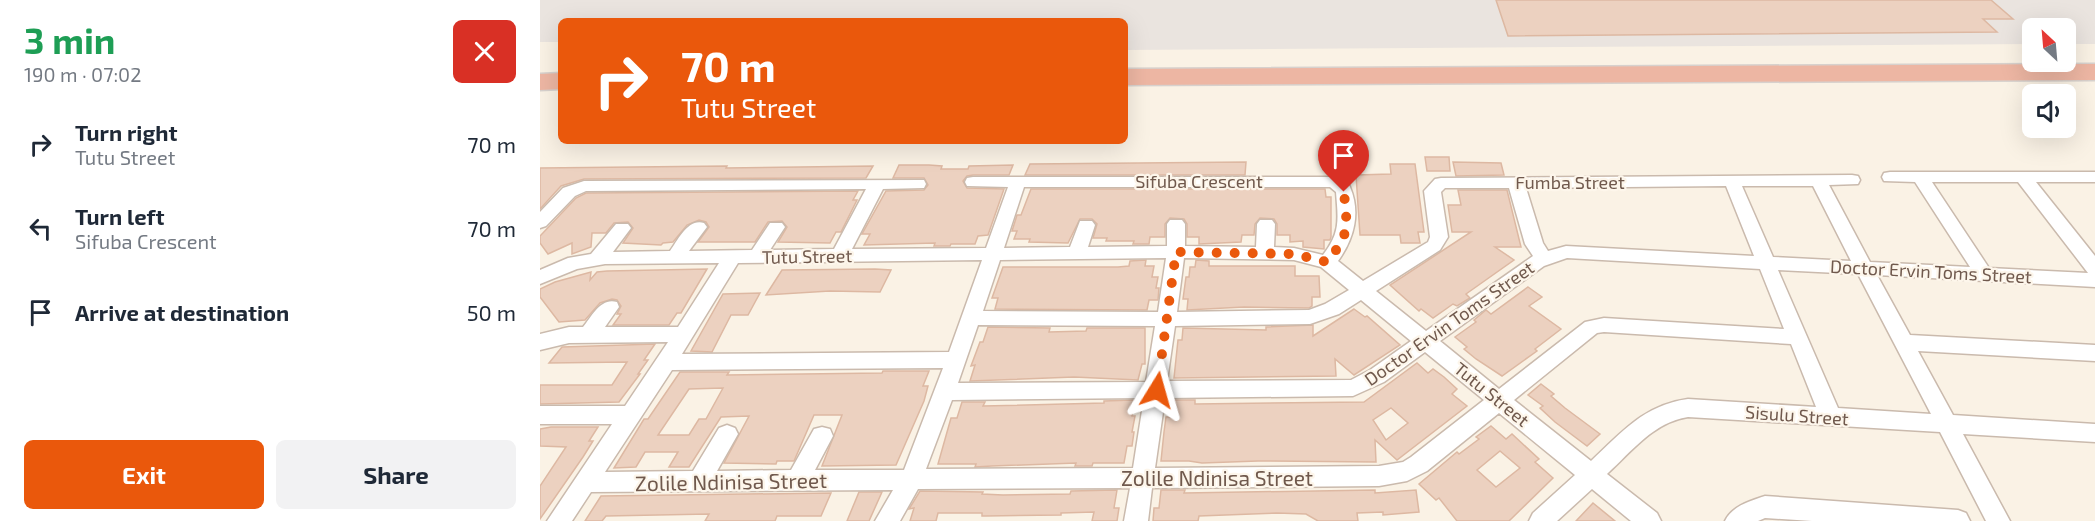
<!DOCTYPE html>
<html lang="en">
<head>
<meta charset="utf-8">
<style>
	:root { --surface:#fff; --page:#f2f2f3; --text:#1f2937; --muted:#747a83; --accent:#ea580c }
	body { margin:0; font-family:"Exo 2",sans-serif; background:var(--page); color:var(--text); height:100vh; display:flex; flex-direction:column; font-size:22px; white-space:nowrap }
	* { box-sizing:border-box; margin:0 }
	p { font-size:20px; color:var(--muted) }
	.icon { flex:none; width:33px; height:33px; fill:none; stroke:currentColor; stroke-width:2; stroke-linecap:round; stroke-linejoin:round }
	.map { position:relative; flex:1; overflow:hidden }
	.drawer { display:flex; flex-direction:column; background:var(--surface); width:540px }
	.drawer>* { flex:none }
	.hud { position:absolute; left:18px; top:18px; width:570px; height:126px; border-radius:9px; box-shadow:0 6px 24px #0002; background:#ea580c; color:#fff; overflow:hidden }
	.needle { width:39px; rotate:334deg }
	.buttons { position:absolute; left:1482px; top:18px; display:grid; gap:12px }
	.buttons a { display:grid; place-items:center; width:54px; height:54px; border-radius:9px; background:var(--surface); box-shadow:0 6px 24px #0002; font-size:30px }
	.pin { position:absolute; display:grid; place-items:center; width:51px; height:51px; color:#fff; margin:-62px -26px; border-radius:50% 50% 50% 0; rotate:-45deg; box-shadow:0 0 6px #0007 }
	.pin .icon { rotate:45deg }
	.me { position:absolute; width:66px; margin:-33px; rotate:8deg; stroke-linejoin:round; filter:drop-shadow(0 0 4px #0008) }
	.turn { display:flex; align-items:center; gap:21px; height:126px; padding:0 24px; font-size:27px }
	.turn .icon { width:78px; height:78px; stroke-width:2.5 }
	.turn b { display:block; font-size:42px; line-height:51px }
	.round { display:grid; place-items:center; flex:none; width:63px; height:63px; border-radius:9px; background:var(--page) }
	.summary { display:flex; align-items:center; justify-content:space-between; height:102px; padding:0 24px }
	h1 { font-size:36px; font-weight:700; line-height:45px; color:#1e9e55 }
	.button { display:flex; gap:12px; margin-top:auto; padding:12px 24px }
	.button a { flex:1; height:69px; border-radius:9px; background:var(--accent); color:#fff; font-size:24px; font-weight:700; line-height:69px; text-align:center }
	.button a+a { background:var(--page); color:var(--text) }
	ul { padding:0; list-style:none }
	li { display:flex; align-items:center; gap:18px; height:84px; padding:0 24px }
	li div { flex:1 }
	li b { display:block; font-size:22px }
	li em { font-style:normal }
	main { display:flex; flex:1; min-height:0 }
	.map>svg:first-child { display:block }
	.industrial { fill:#eae4df }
	.building { fill:#ecd1c0; stroke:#ddb8a2; stroke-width:1.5; fill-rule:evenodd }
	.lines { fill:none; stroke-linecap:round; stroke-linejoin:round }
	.street-casing { stroke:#cabaad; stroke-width:3 }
	.highway-casing { stroke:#d7d1cd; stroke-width:3 }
	.street { fill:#fff; fill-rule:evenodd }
	.highway { fill:#edb6a3; fill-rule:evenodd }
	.route { stroke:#ea580c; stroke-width:10; stroke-dasharray:0 18 }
	.labels { text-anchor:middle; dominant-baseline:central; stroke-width:4.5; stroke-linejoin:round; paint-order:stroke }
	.street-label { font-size:18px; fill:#70594d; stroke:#fdf6eb }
	.near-street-label { font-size:21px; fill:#70594d; stroke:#fdf6eb }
</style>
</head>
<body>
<main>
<section class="drawer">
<div class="summary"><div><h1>3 min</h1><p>190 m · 07:02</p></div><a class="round" style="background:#d93025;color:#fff"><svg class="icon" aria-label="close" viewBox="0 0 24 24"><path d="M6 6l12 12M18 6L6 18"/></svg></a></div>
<ul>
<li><svg class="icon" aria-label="right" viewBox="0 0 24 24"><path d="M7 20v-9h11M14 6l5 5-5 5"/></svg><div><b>Turn right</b><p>Tutu Street</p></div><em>70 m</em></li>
<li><svg class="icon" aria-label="left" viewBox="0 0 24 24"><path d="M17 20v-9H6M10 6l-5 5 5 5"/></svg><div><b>Turn left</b><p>Sifuba Crescent</p></div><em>70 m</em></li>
<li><svg class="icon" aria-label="arrive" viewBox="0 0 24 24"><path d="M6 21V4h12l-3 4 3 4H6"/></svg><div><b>Arrive at destination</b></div><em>50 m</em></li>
</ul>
<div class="button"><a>Exit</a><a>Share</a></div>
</section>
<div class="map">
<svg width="1555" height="521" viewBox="0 0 1555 521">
	<rect width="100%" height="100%" fill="#faf2e5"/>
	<!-- industrial -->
	<polygon class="industrial" points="0,0 1555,0 1555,44 1526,44 1526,28 1492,28 1492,44 585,50 585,21 21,21 21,42 0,42"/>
	<!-- building -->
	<g class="building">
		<polygon points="956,0 1451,0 1473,19 1443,19 1457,32 968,36"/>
		<polygon points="885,157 909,157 910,171 887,171"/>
		<polygon points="706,162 705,175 485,175 490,164"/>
		<polygon points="913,162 961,163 964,175 916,176"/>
		<polygon points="850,164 875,164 884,232 878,232 880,243 861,243 860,235 820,235 816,175 851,174"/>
		<polygon points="359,165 389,165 402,166 401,169 428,169 429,166 473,165 469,175 433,175 427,176 423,181 427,188 464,189 448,235 438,236 435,244 411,244 410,246 394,246 395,243 324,245 330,234 322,234 346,191 384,190 388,185 384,178 353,178"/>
		<polygon points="187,166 186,168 333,166 326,178 44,179 21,186 0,209 0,168"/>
		<polygon points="491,189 785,189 786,197 791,197 791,237 790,240 784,240 784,249 763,247 763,241 750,242 750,235 737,235 737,224 734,219 720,218 715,224 714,235 702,235 701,242 659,244 659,237 647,237 647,224 644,219 630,218 625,224 625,237 610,237 609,244 593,244 594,241 566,241 567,238 553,238 557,224 552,219 540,219 528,243 489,242 490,239 474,239 477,231 472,231 477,215 481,215"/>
		<polygon points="918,190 967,190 981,247 955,247 974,260 926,294 930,298 917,306 913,304 893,318 881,309 879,311 850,285 931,232 912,232 908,205 921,205"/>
		<polygon points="318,191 313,200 317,200 301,232 296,232 290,243 238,242 247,227 242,221 228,222 215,242 158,242 169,227 166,222 159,220 147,225 133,242 123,243 121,245 83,243 93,228 88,222 74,223 66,233 52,233 51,247 32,254 32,243 8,254 0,243 0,236 36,198 46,193"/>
		<polygon points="606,260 605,266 614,266 612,277 618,277 616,288 619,288 618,300 609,300 607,310 455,309 458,298 452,298 463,267 578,267 589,266 590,261"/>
		<polygon points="656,260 669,261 669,266 755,266 755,276 779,276 780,297 772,297 772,306 769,308 704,307 647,310 648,299 643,299 646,277 649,277 650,267 655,267"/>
		<polygon points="167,269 141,313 137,313 129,325 73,325 81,314 77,314 81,306 77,300 72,299 60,303 45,320 19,322 0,297 0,289 15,282 51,272 50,280 57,272 67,271"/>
		<polygon points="335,269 351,270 340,292 290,291 226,295 242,270"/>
		<polygon points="988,287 1002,297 989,306 1021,329 995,349 997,351 962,376 936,359 924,349 927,347 915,337 936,322 934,320 946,310 951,314"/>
		<polygon points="220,293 208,315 191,315 172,352 151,351 183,294"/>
		<polygon points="814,309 825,317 827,316 860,345 814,375 795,359 796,376 634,378 638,340 642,340 643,328 726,330 726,327 773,325 773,336"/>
		<polygon points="448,327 510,328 509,332 546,331 547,328 605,328 605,364 602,364 598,380 534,377 430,381 435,365 431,366 440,342 443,342"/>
		<polygon points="115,344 104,360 108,360 98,374 100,374 79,402 0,404 0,385 72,385 87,362 9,363 22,347"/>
		<path d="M877,363L888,373L893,369L904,377L917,389L912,394L927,406L857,460L835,440L836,462L718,461L662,463L649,461H621L624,432L626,417H630L632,400H655V404L824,402ZM851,408L868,423L846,440L833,420Z"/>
		<path d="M343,371H389L383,386H388L384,401L356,465L282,466L302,415H274L254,461H237L236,464L184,463L209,416L181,417L149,467H129L138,452H105L96,467L74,468L104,419H108L140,372H189L187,375L342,373ZM183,388L166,419H159L149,435H118L149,389Z"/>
		<polygon points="1001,384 1014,394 1011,396 1025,408 1060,434 1047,446 1015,422 1000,408 1003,406 988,395"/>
		<polygon points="594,400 592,416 595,416 592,432 594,432 592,446 587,446 584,463 553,463 552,466 535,466 536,463 452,466 435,467 436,464 398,464 411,418 417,418 422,402 445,402 443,406 564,403 564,401"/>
		<path d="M951,426L966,439L972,434L999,459L995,462L1013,478L969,521H917L899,498L896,500L879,484L917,452L919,454L939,439L936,437ZM960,451L980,468L956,487L937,470Z"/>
		<polygon points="11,427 58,427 49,441 53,441 43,457 0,519 0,486 26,447 0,446 0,429"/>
		<polygon points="577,490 574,508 579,508 577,521 552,521 554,512 521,513 521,515 446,516 442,516 442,513 398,513 396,521 370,521 374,508 369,509 380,491 443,492 442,494 463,495 530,494 531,491"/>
		<polygon points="621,490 645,490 644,493 835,490 835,493 876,490 879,512 843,515 843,512 817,513 818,521 778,521 766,514 737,513 659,516 658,521 613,521 614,508 619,508"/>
		<polygon points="319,492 342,492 329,521 307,521"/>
		<polygon points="291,493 281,516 237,516 235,521 165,521 169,514 66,516 62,521 45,521 61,496"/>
		<polygon points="1053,503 1075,521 1036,521"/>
	</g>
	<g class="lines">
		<!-- street casing -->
		<g class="street-casing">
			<g id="street">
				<path d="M1350,172H1555V182H1496L1555,256V287L1337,275L1370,335L1555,345V361L1378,351L1413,415L1555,424V442L1423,434L1470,521H1446L1400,432L1148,417C1114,422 1092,451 1067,474L1117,513L1121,521H1091L1052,489L1017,521H989L993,513L1035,475L959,413L887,471L867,481L839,486L612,488L608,521H584L590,488L378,489L360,521H335L353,490L51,492L32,521H7L72,424H0V406H85L128,342L29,343L0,350V334L29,327H43C52,316 61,297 77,302L79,307L65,327H138L179,263L65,264L37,269L0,284V270L28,258L51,254L76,224H88L91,228L73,252L130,251C138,240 148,218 164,223L167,227L149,251L212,250L230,223H242L245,227L230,250L294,249L326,189L46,191L35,196L6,226L0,228V212L23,188L44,181L384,180L386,184L384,188L343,189L312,249L446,248L468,187L427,186L425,182L427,178L433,177H793L808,183L810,187C821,213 814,239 798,261L823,281L888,242L890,237L884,191L895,179L901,178L1312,175L1318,176L1320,180L1318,184L1289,185L1330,262L1430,267L1375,182L1344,181L1342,177L1344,173ZM1392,182H1478L1548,273L1449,268ZM1186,186L1214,256L1026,246L1008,251L1003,243L986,188ZM1202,186H1273L1311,261L1233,257ZM484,187H790L796,192C798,219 801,232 783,255L754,248L734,247L735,224L732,220H720L717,224L716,247L645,246V224L642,220H630L627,224V246L548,247L555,225L552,221H540L530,247L464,248ZM905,188H969L985,244L993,256L886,331L836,291L900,250L908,237L901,192ZM626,258L618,312L443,311L460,260ZM644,258L754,260L781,267L809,290L785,304L769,310L637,312ZM1027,258L1220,269L1244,329L1064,318L1045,322L959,389L900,341L1004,266ZM442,260L409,352L142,354L198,263ZM1238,270L1318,274L1391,414L1298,408ZM821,300L871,341L830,370L811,380L627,381L635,326L770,324L799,314ZM438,325L615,326L606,382L418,383ZM1064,332L1251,344L1276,407L1148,399C1104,405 1082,432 1051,461L974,400L1057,333ZM885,352L944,400L871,457L863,462L839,466L615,468L625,398L813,396L844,382ZM403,368L364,470H275L293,436L290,429L282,427L274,429L251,470L177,471L198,434L195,428L187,425L179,428L153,471L65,472L132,370ZM604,398L593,468L386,469L412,400Z"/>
				<path d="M1225,496L1418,510L1426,513L1430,521H1272L1225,518L1218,521H1185C1192,506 1210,501 1225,496Z"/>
			</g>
		</g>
		<!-- highway casing -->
		<g class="highway-casing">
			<g id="highway">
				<polygon points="1555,64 1555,80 585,85 585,69"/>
				<polygon points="21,73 21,89 0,90 0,74"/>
			</g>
		</g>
		<!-- street -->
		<use href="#street" class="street"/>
		<!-- highway -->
		<use href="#highway" class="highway"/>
	</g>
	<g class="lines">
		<!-- route -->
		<path class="route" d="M617,390L636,252L754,254L787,262C811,232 807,228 804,192"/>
	</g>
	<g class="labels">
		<!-- street labels -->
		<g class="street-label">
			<text x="659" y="181">Sifuba Crescent</text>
			<text x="1030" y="182">Fumba Street</text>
			<text transform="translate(267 256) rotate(-1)">Tutu Street</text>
			<text transform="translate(1391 271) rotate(3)">Doctor Ervin Toms Street</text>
			<text transform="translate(909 323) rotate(-35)">Doctor Ervin Toms Street</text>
			<text transform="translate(952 394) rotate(39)">Tutu Street</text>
			<text transform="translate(1257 415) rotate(4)">Sisulu Street</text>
		</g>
		<!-- near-street labels -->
		<g class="near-street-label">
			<text x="677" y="477">Zolile Ndinisa Street</text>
			<text transform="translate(191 481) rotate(-1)">Zolile Ndinisa Street</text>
		</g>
	</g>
</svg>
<div class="buttons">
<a><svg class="needle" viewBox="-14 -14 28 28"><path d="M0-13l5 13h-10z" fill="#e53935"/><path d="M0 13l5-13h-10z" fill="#747a83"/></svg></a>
<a><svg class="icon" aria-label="sound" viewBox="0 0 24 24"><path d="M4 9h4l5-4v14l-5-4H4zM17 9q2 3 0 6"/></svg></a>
</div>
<div class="pin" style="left:804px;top:192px;background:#d93025"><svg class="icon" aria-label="arrive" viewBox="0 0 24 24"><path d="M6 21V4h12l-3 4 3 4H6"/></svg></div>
<svg class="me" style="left:617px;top:390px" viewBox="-20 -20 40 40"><path d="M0-17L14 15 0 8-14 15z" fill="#ea580c" stroke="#fff" stroke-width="4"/></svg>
<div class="hud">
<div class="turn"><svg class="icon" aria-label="right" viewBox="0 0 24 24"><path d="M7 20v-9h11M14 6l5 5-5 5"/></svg><div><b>70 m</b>Tutu Street</div></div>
</div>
</div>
</main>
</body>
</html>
